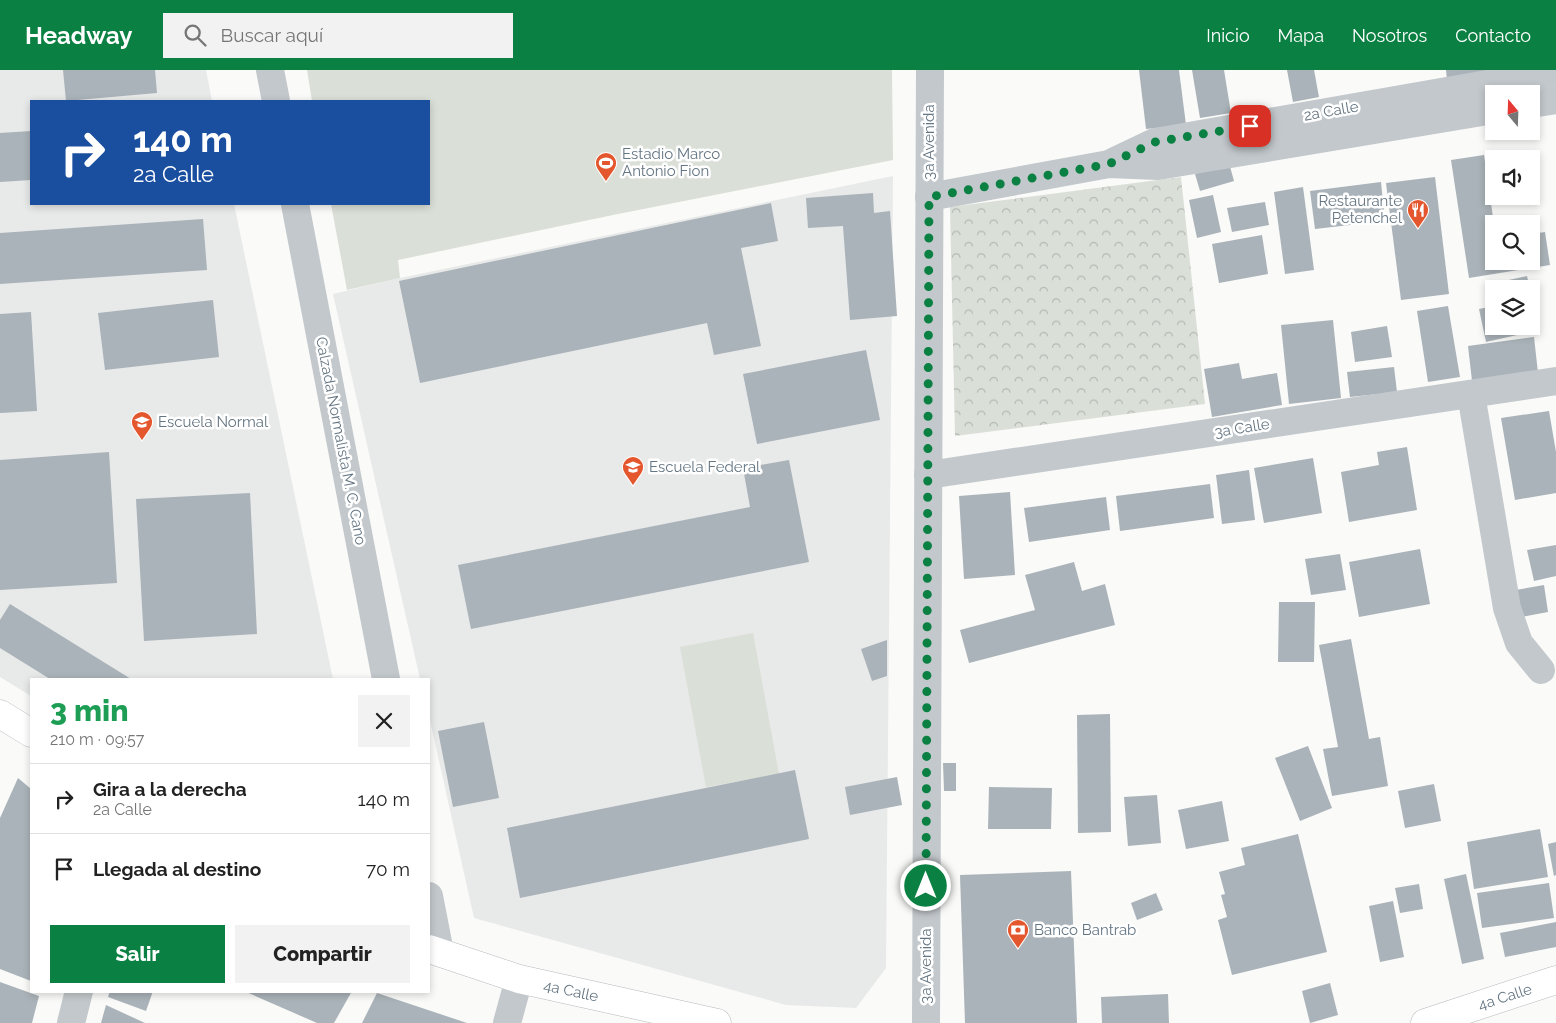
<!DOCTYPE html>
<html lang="es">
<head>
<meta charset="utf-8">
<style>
	:root { --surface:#fff; --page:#f2f2f2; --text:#222; --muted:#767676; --line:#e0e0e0; --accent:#0b8043 }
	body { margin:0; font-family:Raleway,sans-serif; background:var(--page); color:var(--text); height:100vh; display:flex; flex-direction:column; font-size:19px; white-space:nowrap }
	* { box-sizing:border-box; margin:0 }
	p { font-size:16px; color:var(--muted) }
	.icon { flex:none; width:28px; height:28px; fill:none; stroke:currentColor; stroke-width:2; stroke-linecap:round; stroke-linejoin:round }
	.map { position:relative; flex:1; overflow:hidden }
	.details { position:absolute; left:30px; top:608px; width:400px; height:315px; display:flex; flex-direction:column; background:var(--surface); border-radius:0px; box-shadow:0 2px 8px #0003 }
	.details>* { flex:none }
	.hud { position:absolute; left:30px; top:30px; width:400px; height:105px; border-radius:0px; box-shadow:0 2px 8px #0003; background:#1a4fa0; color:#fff; overflow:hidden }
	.needle { width:32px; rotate:341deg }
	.fabs { position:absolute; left:1485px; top:15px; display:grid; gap:10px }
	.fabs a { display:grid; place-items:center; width:55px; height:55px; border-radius:0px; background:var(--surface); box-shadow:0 2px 8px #0003; font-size:25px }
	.pin { position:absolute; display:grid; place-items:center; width:42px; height:42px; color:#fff; margin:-21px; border-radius:10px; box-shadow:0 2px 8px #0006 }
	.me { position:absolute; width:55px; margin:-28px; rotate:0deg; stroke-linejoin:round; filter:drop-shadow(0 0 4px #0008) }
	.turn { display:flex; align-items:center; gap:18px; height:105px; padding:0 20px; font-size:22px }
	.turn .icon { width:65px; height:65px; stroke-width:2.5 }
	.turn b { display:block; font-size:35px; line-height:42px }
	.round { display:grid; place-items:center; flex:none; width:52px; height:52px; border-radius:0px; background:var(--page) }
	.head { display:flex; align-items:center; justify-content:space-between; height:85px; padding:0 20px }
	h1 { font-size:30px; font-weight:800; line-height:38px; color:#1e9e55 }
	.primary-button { display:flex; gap:10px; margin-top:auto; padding:10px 20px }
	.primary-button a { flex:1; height:58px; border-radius:0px; background:var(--accent); color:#fff; font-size:20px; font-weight:800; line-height:58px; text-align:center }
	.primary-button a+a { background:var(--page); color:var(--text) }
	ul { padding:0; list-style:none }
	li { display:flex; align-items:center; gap:15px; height:70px; padding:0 20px; border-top:1px solid var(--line) }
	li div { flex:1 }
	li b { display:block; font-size:19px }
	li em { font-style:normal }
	header { display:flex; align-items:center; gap:30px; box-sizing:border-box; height:70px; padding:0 25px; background:var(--accent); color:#fff }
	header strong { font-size:24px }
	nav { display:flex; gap:28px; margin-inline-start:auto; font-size:18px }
	.search { width:350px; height:45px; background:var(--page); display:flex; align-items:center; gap:12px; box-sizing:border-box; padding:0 18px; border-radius:0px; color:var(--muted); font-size:19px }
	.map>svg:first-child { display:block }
	.built { fill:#e8e9e9 }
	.forest { fill:url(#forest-crowns) }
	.garden { fill:#dadfd7 }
	.building { fill:#aab3b9 }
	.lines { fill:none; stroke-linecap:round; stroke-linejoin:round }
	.primary-casing { stroke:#b5babe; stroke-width:29 }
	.minor { stroke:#c3c8cc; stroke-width:28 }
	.tertiary { stroke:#c3c8cc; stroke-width:28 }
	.primary { stroke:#fff; stroke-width:28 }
	.route { stroke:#0b8043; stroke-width:9; stroke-dasharray:0 16.2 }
	.labels { text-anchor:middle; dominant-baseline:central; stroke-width:5; stroke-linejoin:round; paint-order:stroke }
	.street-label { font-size:15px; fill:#657683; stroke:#fff }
	.poi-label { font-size:15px; fill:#657683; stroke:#fff; text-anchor:start }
</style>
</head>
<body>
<header>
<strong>Headway</strong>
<div class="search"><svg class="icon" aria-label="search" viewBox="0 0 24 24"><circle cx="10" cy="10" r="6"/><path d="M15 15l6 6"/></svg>Buscar aquí</div>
<nav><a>Inicio</a><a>Mapa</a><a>Nosotros</a><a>Contacto</a></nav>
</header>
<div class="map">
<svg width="1556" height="953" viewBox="0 0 1556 953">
	<defs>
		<pattern id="forest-crowns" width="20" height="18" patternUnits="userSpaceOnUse" patternTransform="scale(1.25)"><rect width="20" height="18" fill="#dadfd7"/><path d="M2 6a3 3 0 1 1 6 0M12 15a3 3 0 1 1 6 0" fill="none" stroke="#b4b9b4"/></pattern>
	</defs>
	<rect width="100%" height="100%" fill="#fafaf8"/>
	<!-- built -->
	<g class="built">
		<polygon points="0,0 206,0 212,31 31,31 31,134 234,134 333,609 31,609 31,626 0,607"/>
		<polygon points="893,106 886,898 856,938 786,935 474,848 429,646 429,609 420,609 333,224 400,208"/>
	</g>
	<!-- forest -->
	<polygon class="forest" points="1181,107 1205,334 955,366 950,137"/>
	<!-- garden -->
	<g class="garden">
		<polygon points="307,0 892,0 893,90 613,145 398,190 400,208 347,220 331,134 429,134 429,31 312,31"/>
		<polygon points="753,563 779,704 706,717 680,577"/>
	</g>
	<!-- building -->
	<g class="building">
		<polygon points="63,0 155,0 157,23 66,31"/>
		<polygon points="1139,0 1179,0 1186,55 1146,59"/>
		<polygon points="1192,0 1224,0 1231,43 1200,48"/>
		<polygon points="1287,0 1314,0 1319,27 1293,32"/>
		<polygon points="1446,0 1485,0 1485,5 1447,10"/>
		<polygon points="31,61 31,110 0,112 0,63"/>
		<polygon points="1484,85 1494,154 1494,191 1531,191 1531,164 1545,162 1550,195 1469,208 1451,90"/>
		<polygon points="1229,93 1234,111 1200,121 1195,104"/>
		<polygon points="1435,107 1449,224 1401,230 1386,113"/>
		<polygon points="1381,112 1385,151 1315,159 1310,121"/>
		<polygon points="1303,117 1314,200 1285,204 1274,122"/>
		<polygon points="873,123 874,143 890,141 897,246 850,250 843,156 808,158 806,128"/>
		<polygon points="1213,125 1221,162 1197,168 1189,130"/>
		<polygon points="1265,132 1269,155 1232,162 1227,138"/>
		<polygon points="771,133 778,171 741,178 761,276 714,285 707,253 420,313 399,211"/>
		<polygon points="203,149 207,200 0,214 0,163"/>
		<polygon points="1262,165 1268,204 1219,213 1212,174"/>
		<polygon points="1527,206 1530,219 1506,219 1504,211"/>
		<polygon points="213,230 219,287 105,300 98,243"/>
		<polygon points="1531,230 1539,260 1486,272 1479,239 1494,236 1494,256 1531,256"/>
		<polygon points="1448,236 1460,307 1428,312 1417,241"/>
		<polygon points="31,242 37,341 0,343 0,244"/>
		<polygon points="1333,250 1341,328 1289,334 1281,255"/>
		<polygon points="1387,256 1392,287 1355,292 1351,262"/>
		<polygon points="1534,267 1538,303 1472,311 1468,276"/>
		<polygon points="866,280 880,350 757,374 743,304"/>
		<polygon points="1239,293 1242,309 1277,303 1282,335 1212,347 1204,299"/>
		<polygon points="1394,297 1397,322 1350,327 1347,302"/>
		<polygon points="1549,341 1556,382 1556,423 1515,430 1501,348"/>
		<polygon points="1407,377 1417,440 1349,452 1341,402 1379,395 1377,382"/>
		<polygon points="109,382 117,513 0,520 0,390"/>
		<polygon points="1313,388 1322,443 1264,453 1254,398"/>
		<polygon points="789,390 809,492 471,559 458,495 750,437 743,398"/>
		<polygon points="1249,400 1255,450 1222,454 1216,405"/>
		<polygon points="1210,414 1214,448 1120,461 1116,426"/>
		<polygon points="1010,422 1015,505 964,509 959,426"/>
		<polygon points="250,423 257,564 144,571 136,429"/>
		<polygon points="1106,427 1110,460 1029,472 1024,438"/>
		<polygon points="1556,475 1556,506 1534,511 1527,480"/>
		<polygon points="1420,479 1430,534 1359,547 1349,492"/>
		<polygon points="1340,484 1346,520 1311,525 1305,489"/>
		<polygon points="1074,492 1082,521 1105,514 1115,555 969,593 960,560 1035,540 1025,505"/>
		<polygon points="1544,515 1548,542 1521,547 1516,520"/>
		<polygon points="1279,532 1315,532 1314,592 1278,592"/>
		<polygon points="10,534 131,609 50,609 0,578 0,550"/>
		<polygon points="1351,569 1369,669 1380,667 1388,716 1332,726 1323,679 1338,677 1319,575"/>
		<polygon points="887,570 887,606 872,611 861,579"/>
		<polygon points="1110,644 1111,762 1078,763 1077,645"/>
		<polygon points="484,652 499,728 453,737 438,661"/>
		<polygon points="1308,676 1332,738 1300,751 1275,688"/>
		<polygon points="943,693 956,693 956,721 944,721"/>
		<polygon points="795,700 809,769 520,828 507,758"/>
		<polygon points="897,707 902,735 850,745 845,717"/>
		<polygon points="18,708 31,719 31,911 0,899 0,748"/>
		<polygon points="1434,714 1441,751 1405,758 1398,721"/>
		<polygon points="989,717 1052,718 1051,759 988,759"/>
		<polygon points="1157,725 1161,773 1128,776 1124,727"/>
		<polygon points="1222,731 1229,771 1186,779 1178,740"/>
		<polygon points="1540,759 1548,807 1474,819 1467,772"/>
		<polygon points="1298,764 1327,882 1232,905 1218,850 1227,847 1221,825 1225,824 1219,802 1245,795 1241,778"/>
		<polygon points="1556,772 1556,805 1554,806 1548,774"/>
		<polygon points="1071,801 1077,953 965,953 960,805"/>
		<polygon points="1466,804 1484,889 1462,894 1444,809"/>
		<polygon points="1549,813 1554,848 1482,858 1477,823"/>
		<polygon points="1419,814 1423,839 1400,843 1395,818"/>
		<polygon points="1156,823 1163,840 1137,850 1131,833"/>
		<polygon points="1393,831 1404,887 1380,892 1369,836"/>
		<polygon points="1556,852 1556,877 1505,887 1500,863"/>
		<polygon points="0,912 39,926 32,953 0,953"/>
		<polygon points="1330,913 1338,945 1310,953 1302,921"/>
		<polygon points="110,921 153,921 146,941 108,927"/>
		<polygon points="244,921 352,921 334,953 317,953"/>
		<polygon points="377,923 467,953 362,953"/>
		<polygon points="1168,924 1169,953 1102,953 1101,927"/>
		<polygon points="106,935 145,953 101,953"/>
	</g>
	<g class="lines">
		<!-- primary casing -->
		<g class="primary-casing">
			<g id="primary">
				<polyline points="0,644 31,663"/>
				<polyline points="429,879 519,909 717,953"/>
				<polyline points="1425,953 1556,910"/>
			</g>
		</g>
		<!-- minor -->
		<g class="minor">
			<polyline points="270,0 276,31"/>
			<polyline points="1531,34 1556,30"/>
			<polyline points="1113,92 1155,72 1556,2"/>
			<polyline points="929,127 1109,94 1158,96 1494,40"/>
			<polyline points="295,134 386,609"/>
			<polyline points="1471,324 1507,538 1519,573 1541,600"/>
			<polyline points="928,405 1556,311"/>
			<polyline points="429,826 440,883"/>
			<polyline points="71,953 79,921"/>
			<polyline points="507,953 519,909"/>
		</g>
		<!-- tertiary -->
		<polyline class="tertiary" points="926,953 930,0"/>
		<!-- primary -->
		<use href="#primary" class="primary"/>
	</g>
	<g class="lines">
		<!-- route -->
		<polyline class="route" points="926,816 929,127 1109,94 1155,72 1250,56"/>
	</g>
	<!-- icons -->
	<defs>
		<g id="stadium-pin" transform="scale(1.125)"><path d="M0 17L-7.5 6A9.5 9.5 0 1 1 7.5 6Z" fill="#e4572e" stroke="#fff"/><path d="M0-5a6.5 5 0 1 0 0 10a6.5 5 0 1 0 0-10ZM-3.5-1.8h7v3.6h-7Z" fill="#fff"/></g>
		<g id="restaurant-pin" transform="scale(1.125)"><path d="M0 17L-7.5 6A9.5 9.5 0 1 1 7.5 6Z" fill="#e4572e" stroke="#fff"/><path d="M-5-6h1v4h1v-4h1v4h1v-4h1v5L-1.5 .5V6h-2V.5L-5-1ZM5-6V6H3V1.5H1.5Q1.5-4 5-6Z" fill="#fff"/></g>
		<g id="school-pin" transform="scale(1.125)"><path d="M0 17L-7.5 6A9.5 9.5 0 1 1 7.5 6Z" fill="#e4572e" stroke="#fff"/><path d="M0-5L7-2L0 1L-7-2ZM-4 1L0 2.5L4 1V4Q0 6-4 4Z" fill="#fff"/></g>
		<g id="bank-pin" transform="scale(1.125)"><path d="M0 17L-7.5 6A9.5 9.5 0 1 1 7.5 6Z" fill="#e4572e" stroke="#fff"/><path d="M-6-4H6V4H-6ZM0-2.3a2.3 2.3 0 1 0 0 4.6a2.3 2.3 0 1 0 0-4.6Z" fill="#fff"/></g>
	</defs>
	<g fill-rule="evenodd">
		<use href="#stadium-pin" x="606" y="93"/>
		<use href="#restaurant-pin" x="1418" y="140"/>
		<use href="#school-pin" x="142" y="352"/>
		<use href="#school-pin" x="633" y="397"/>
		<use href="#bank-pin" x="1018" y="860"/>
	</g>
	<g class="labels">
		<!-- street labels -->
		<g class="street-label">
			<text transform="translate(1331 41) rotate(-10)">2a Calle</text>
			<text transform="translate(929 72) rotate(-90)">3a Avenida</text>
			<text transform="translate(1242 358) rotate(-9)">3a Calle</text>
			<text transform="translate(341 371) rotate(79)">Calzada Normalista M. C. Cano</text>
			<text transform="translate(926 896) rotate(-90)">3a Avenida</text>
			<text transform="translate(571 921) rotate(12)">4a Calle</text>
			<text transform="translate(1505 927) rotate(-18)">4a Calle</text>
		</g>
		<!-- poi labels -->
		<g class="poi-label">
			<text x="622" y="84">Estadio Marco<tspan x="622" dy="17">Antonio Fion</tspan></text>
			<text x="1402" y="131" text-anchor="end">Restaurante<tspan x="1402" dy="17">Petenchel</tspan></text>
			<text x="158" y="352">Escuela Normal</text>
			<text x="649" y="397">Escuela Federal</text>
			<text x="1034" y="860">Banco Bantrab</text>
		</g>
	</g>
</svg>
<div class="fabs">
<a><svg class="needle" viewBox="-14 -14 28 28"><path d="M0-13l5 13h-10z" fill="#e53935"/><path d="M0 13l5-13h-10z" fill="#767676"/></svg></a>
<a><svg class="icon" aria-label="sound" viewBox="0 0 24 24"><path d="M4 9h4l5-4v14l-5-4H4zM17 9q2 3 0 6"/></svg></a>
<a><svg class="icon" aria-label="search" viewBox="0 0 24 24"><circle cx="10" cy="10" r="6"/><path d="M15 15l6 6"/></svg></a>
<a><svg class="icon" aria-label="layers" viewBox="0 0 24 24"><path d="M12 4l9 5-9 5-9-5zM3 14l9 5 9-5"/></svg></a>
</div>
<div class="pin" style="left:1250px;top:56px;background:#d93025"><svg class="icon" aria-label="arrive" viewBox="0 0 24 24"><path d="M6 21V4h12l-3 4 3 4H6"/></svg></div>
<svg class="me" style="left:926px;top:816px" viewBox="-20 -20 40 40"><circle r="17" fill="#0b8043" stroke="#fff" stroke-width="3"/><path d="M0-11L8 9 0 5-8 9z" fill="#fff"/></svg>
<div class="hud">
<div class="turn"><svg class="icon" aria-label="right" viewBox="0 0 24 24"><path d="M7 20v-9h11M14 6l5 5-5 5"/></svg><div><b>140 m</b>2a Calle</div></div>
</div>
<section class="details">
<div class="head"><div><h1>3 min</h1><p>210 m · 09:57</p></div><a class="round"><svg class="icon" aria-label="close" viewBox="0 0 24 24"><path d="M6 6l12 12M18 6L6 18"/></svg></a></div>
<ul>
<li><svg class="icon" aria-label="right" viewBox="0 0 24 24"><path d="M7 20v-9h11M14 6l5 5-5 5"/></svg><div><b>Gira a la derecha</b><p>2a Calle</p></div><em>140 m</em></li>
<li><svg class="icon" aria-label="arrive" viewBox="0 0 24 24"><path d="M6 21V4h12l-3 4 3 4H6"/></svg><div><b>Llegada al destino</b></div><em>70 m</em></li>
</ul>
<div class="primary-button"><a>Salir</a><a>Compartir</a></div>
</section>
</div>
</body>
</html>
